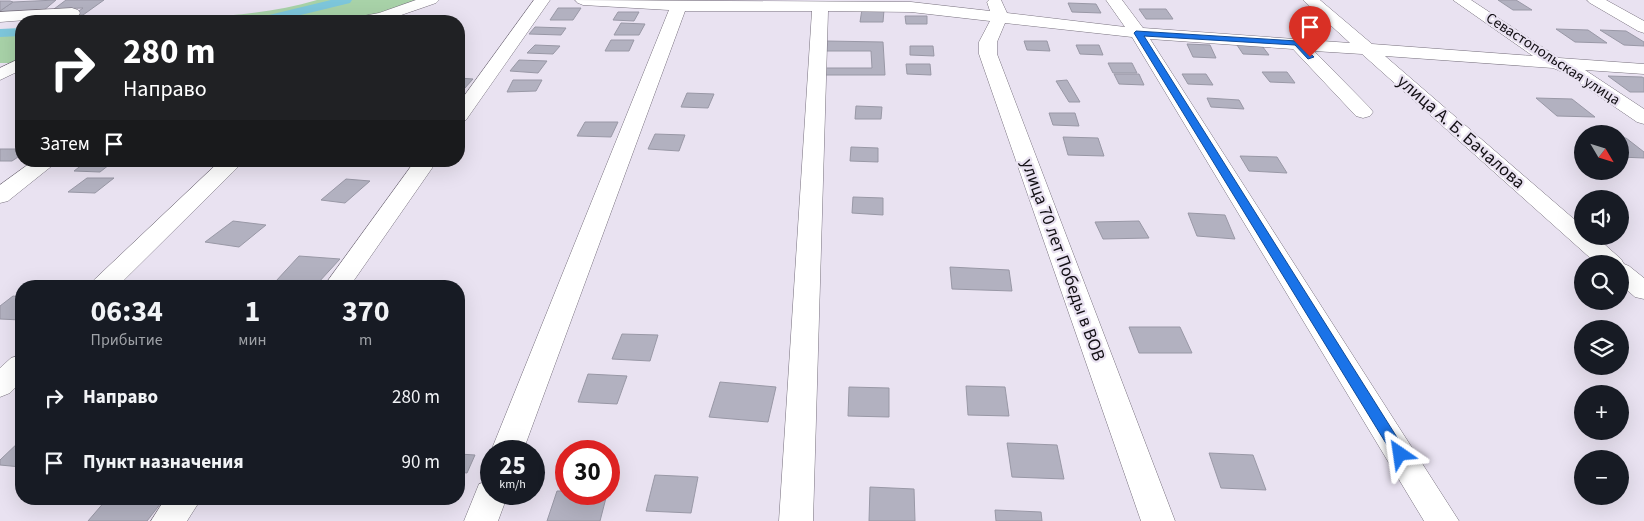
<!DOCTYPE html>
<html lang="ru">
<head>
<meta charset="utf-8">
<style>
	:root { --surface:#171b24; --page:#242831; --text:#f1f3f6; --muted:#9ea1a6 }
	body { margin:0; font-family:"Source Sans 3",sans-serif; background:var(--page); color:var(--text); height:100vh; display:flex; flex-direction:column; font-size:19px; white-space:nowrap }
	* { box-sizing:border-box; margin:0 }
	p { font-size:16px; color:var(--muted) }
	.icon { flex:none; width:28px; height:28px; fill:none; stroke:currentColor; stroke-width:2; stroke-linecap:round; stroke-linejoin:round }
	.map { position:relative; flex:1; overflow:hidden }
	.side { position:absolute; left:15px; top:280px; width:450px; height:225px; display:flex; flex-direction:column; background:var(--surface); border-radius:20px; box-shadow:0 5px 20px #0002 }
	.side>* { flex:none }
	.hud { position:absolute; left:15px; top:15px; width:450px; height:152px; border-radius:20px; box-shadow:0 5px 20px #0002; background:#202124; color:#fff; overflow:hidden }
	.needle { width:32px; rotate:128deg }
	.buttons { position:absolute; left:1574px; top:125px; display:grid; gap:10px }
	.buttons a { display:grid; place-items:center; width:55px; height:55px; border-radius:50%; background:var(--surface); box-shadow:0 5px 20px #0002; font-size:25px }
	.speed { position:absolute; left:480px; top:440px; display:flex; gap:10px; font-size:25px; font-weight:700; text-align:center }
	.speed>* { display:grid; place-content:center; width:65px; height:65px; border-radius:50%; background:var(--surface); box-shadow:0 5px 20px #0002; line-height:1 }
	.speed small { font-size:12px; font-weight:400 }
	.speed .limit { border:8px solid #d22; background:#fff; color:#111 }
	.pin { position:absolute; display:grid; place-items:center; width:42px; height:42px; color:#fff; margin:-51px -21px; border-radius:50% 50% 50% 0; rotate:-45deg; box-shadow:0 0 5px #0007 }
	.pin .icon { rotate:45deg }
	.me { position:absolute; width:55px; margin:-28px; rotate:328deg; stroke-linejoin:round; filter:drop-shadow(0 0 4px #0008) }
	.turn { display:flex; align-items:center; gap:18px; height:105px; padding:0 25px; font-size:22px }
	.turn .icon { width:65px; height:65px; stroke-width:2.5 }
	.turn b { display:block; font-size:35px; line-height:42px }
	.then { display:flex; align-items:center; height:48px; padding:0 25px; background:#0003; gap:10px; font-size:19px }
	.eta { display:flex; justify-content:space-evenly; align-items:center; height:85px; text-align:center }
	.eta b { font-size:30px; font-weight:700; line-height:35px }
	ul { padding:0; list-style:none }
	li { display:flex; align-items:center; gap:15px; height:65px; padding:0 25px }
	li div { flex:1 }
	li b { display:block; font-size:19px }
	li em { font-style:normal }
	.map>svg:first-child { display:block }
	.green { fill:#a8d2a8 }
	.lines { fill:none; stroke-linecap:round; stroke-linejoin:round }
	.canal { fill:#7dc6db; fill-rule:evenodd }
	.building { fill:#b2b1c0; stroke:#9998a6 }
	.minor-casing { stroke:#77707d; stroke-width:1 }
	.minor { fill:#fff; fill-rule:evenodd }
	.route { fill:#1a73e8; stroke:#114b97 }
	.labels { text-anchor:middle; dominant-baseline:central; stroke-width:4.5; stroke-linejoin:round; paint-order:stroke }
	.far-street-label { font-size:15px; fill:#120f14; stroke:#e9e2f1 }
	.street-label { font-size:18px; fill:#120f14; stroke:#e9e2f1 }
</style>
</head>
<body>
<div class="map">
<svg width="1644" height="521" viewBox="0 0 1644 521">
	<rect width="100%" height="100%" fill="#e9e2f1"/>
	<!-- green -->
	<g class="green">
		<path d="M317,0H431L382,17L359,21H142C201,17 260,17 317,0Z"/>
		<rect x="0" y="36" width="21" height="27"/>
	</g>
	<g class="lines">
		<!-- canal -->
		<g class="canal">
			<polygon points="331,0 352,0 350,3 276,21 229,21 235,17 269,15"/>
			<polygon points="21,28 21,36 0,37 0,29"/>
		</g>
	</g>
	<!-- building -->
	<g class="building">
		<polygon points="56,0 43,11 0,13 0,11 13,2"/>
		<polygon points="66,0 104,0 83,15 72,16 83,8 54,9"/>
		<polygon points="1498,0 1516,0 1532,10 1513,10"/>
		<polygon points="0,1 10,1 13,2 0,11"/>
		<polygon points="1068,3 1096,4 1101,13 1072,12"/>
		<polygon points="558,8 581,8 573,20 550,20"/>
		<polygon points="862,9 884,10 883,22 860,22"/>
		<polygon points="1139,9 1166,9 1173,19 1146,19"/>
		<polygon points="618,12 639,12 634,21 613,20"/>
		<polygon points="905,16 927,16 927,24 906,24"/>
		<polygon points="621,23 645,24 639,35 614,35"/>
		<polygon points="535,27 566,28 561,35 529,34"/>
		<polygon points="1556,29 1588,30 1607,43 1575,42"/>
		<polygon points="1600,30 1626,31 1644,42 1644,46 1624,45"/>
		<polygon points="611,40 634,40 629,51 605,51"/>
		<polygon points="826,41 883,42 885,75 825,75 825,68 872,68 871,51 826,51"/>
		<polygon points="1024,41 1047,41 1050,51 1027,50"/>
		<polygon points="1235,42 1259,42 1269,55 1243,54"/>
		<polygon points="1187,44 1210,45 1216,58 1193,57"/>
		<polygon points="535,45 560,46 553,54 527,53"/>
		<polygon points="1076,45 1099,45 1103,55 1080,54"/>
		<polygon points="910,46 933,46 934,56 910,55"/>
		<polygon points="519,60 547,61 538,73 510,71"/>
		<polygon points="1108,63 1132,63 1137,73 1113,73"/>
		<polygon points="906,64 930,64 931,75 907,74"/>
		<polygon points="1262,72 1287,72 1295,83 1270,82"/>
		<polygon points="1114,74 1139,74 1144,85 1119,84"/>
		<polygon points="1182,74 1206,74 1213,85 1188,84"/>
		<polygon points="1608,76 1642,77 1644,78 1644,92 1630,92"/>
		<polygon points="459,78 473,79 464,89 459,88"/>
		<polygon points="513,80 542,80 536,91 507,92"/>
		<polygon points="1067,80 1080,102 1069,102 1056,81"/>
		<polygon points="687,93 714,94 708,108 681,107"/>
		<polygon points="1207,98 1239,100 1244,109 1211,107"/>
		<polygon points="1536,98 1572,99 1595,117 1557,116"/>
		<polygon points="856,106 882,107 881,119 855,119"/>
		<polygon points="1049,113 1075,113 1079,126 1053,125"/>
		<polygon points="585,122 618,122 611,137 577,136"/>
		<polygon points="655,134 685,135 679,151 648,149"/>
		<polygon points="1063,137 1098,138 1104,156 1068,155"/>
		<polygon points="1620,138 1626,138 1644,152 1644,158 1620,157"/>
		<polygon points="851,147 878,148 878,162 850,161"/>
		<polygon points="0,149 21,149 21,155 12,161 0,161"/>
		<polygon points="1240,156 1277,157 1287,173 1249,171"/>
		<polygon points="87,161 114,161 100,172 74,171"/>
		<polygon points="87,178 114,178 95,193 68,192"/>
		<polygon points="346,179 370,181 345,203 321,200"/>
		<polygon points="853,197 883,198 883,215 852,213"/>
		<polygon points="1188,213 1225,215 1235,239 1197,236"/>
		<polygon points="233,221 266,225 239,247 205,242"/>
		<polygon points="1139,221 1149,238 1103,239 1095,222"/>
		<polygon points="299,256 340,259 318,283 276,281"/>
		<polygon points="950,267 1009,270 1012,291 952,289"/>
		<polygon points="13,296 21,297 21,320 0,319 0,306"/>
		<polygon points="1129,327 1180,327 1192,353 1139,353"/>
		<polygon points="622,334 658,335 650,361 612,359"/>
		<polygon points="588,374 627,376 617,404 578,402"/>
		<polygon points="720,382 776,387 768,422 709,417"/>
		<polygon points="966,386 1005,387 1009,416 968,415"/>
		<polygon points="849,387 889,388 889,417 848,416"/>
		<polygon points="21,440 21,467 0,465 0,460"/>
		<polygon points="1007,443 1057,445 1064,479 1012,477"/>
		<polygon points="1209,453 1253,455 1266,490 1221,488"/>
		<polygon points="459,454 475,455 467,473 459,472"/>
		<polygon points="655,475 698,477 691,513 646,511"/>
		<polygon points="870,487 914,489 915,521 869,521"/>
		<polygon points="557,491 566,491 566,494 607,494 600,521 547,521"/>
		<polygon points="106,500 161,503 147,521 88,521"/>
		<polygon points="995,510 1041,512 1042,521 996,521"/>
	</g>
	<g class="lines">
		<!-- minor casing -->
		<g class="minor-casing">
			<g id="minor">
				<polygon points="416,0 439,0 436,3 384,21 351,21 353,18 379,13"/>
				<polygon points="534,0 550,0 466,120 459,122 459,103"/>
				<polygon points="575,0 911,2 990,11 987,2 989,0 1001,0 1007,13 1125,27 1106,0 1122,0 1143,28 1350,43 1303,0 1320,0 1372,44 1533,56 1453,0 1471,0 1559,58 1644,64 1644,74 1585,70 1644,109 1644,124 1637,122 1565,73 1553,68 1385,56 1582,226 1582,236 1595,236 1621,259 1624,264 1629,266 1644,278 1644,299 1635,297 1620,284 1620,264 1597,264 1362,54 1314,51 1370,108 1373,112 1370,116 1363,118 1356,116 1293,49 1150,39 1459,521 1424,521 1132,37 1005,23 997,42 997,54 1175,521 1141,521 979,54 979,42 990,21 911,12 828,11 813,521 779,521 812,11 685,11 523,451 491,451 669,10 583,5 578,3"/>
				<polygon points="1587,0 1606,0 1644,21 1644,33 1638,31 1590,3"/>
				<polygon points="72,8 78,10 80,13 78,16 0,22 0,12"/>
				<polygon points="21,58 21,70 0,80 0,68"/>
				<polygon points="33,161 58,161 8,201 0,203 0,185"/>
				<polygon points="220,161 244,161 118,286 90,286 94,280"/>
				<polygon points="415,161 437,161 350,286 324,286"/>
				<polygon points="21,355 21,382 10,393 0,397 0,368 11,358"/>
				<polygon points="491,481 491,494 508,494 498,521 464,521 479,484"/>
				<polygon points="165,499 201,499 187,521 151,521"/>
			</g>
		</g>
		<!-- minor -->
		<use href="#minor" class="minor"/>
	</g>
	<!-- route -->
	<polygon class="route" points="1136,31 1297,41 1314,57 1308,59 1295,45 1144,36 1405,450 1407,454 1405,458 1400,459 1395,458 1134,33"/>
	<g class="labels">
		<!-- far-street labels -->
		<g class="far-street-label">
			<text transform="translate(1553 59) rotate(33)">Севастопольская улица</text>
		</g>
		<!-- street labels -->
		<g class="street-label">
			<text transform="translate(1461 132) rotate(41)">улица А. Б. Бачалова</text>
			<text transform="translate(1063 260) rotate(70)">улица 70 лет Победы в ВОВ</text>
		</g>
	</g>
</svg>
<div class="buttons">
<a><svg class="needle" viewBox="-14 -14 28 28"><path d="M0-13l5 13h-10z" fill="#e53935"/><path d="M0 13l5-13h-10z" fill="#9ea1a6"/></svg></a>
<a><svg class="icon" aria-label="sound" viewBox="0 0 24 24"><path d="M4 9h4l5-4v14l-5-4H4zM17 9q2 3 0 6"/></svg></a>
<a><svg class="icon" aria-label="search" viewBox="0 0 24 24"><circle cx="10" cy="10" r="6"/><path d="M15 15l6 6"/></svg></a>
<a><svg class="icon" aria-label="layers" viewBox="0 0 24 24"><path d="M12 4l9 5-9 5-9-5zM3 14l9 5 9-5"/></svg></a>
<a>+</a>
<a>−</a>
</div>
<div class="speed"><div>25<small>km/h</small></div><div class="limit">30</div></div>
<div class="pin" style="left:1310px;top:57px;background:#d93025"><svg class="icon" aria-label="arrive" viewBox="0 0 24 24"><path d="M6 21V4h12l-3 4 3 4H6"/></svg></div>
<svg class="me" style="left:1400px;top:454px" viewBox="-20 -20 40 40"><path d="M0-17L14 15 0 8-14 15z" fill="#1a73e8" stroke="#fff" stroke-width="4"/></svg>
<div class="hud">
<div class="turn"><svg class="icon" aria-label="right" viewBox="0 0 24 24"><path d="M7 20v-9h11M14 6l5 5-5 5"/></svg><div><b>280 m</b>Направо</div></div>
<div class="then">Затем<svg class="icon" aria-label="arrive" viewBox="0 0 24 24"><path d="M6 21V4h12l-3 4 3 4H6"/></svg></div>
</div>
<section class="side">
<div class="eta">
<div><b>06:34</b><p>Прибытие</p></div>
<div><b>1</b><p>мин</p></div>
<div><b>370</b><p>m</p></div>
</div>
<ul>
<li><svg class="icon" aria-label="right" viewBox="0 0 24 24"><path d="M7 20v-9h11M14 6l5 5-5 5"/></svg><div><b>Направо</b></div><em>280 m</em></li>
<li><svg class="icon" aria-label="arrive" viewBox="0 0 24 24"><path d="M6 21V4h12l-3 4 3 4H6"/></svg><div><b>Пункт назначения</b></div><em>90 m</em></li>
</ul>
</section>
</div>
</body>
</html>
